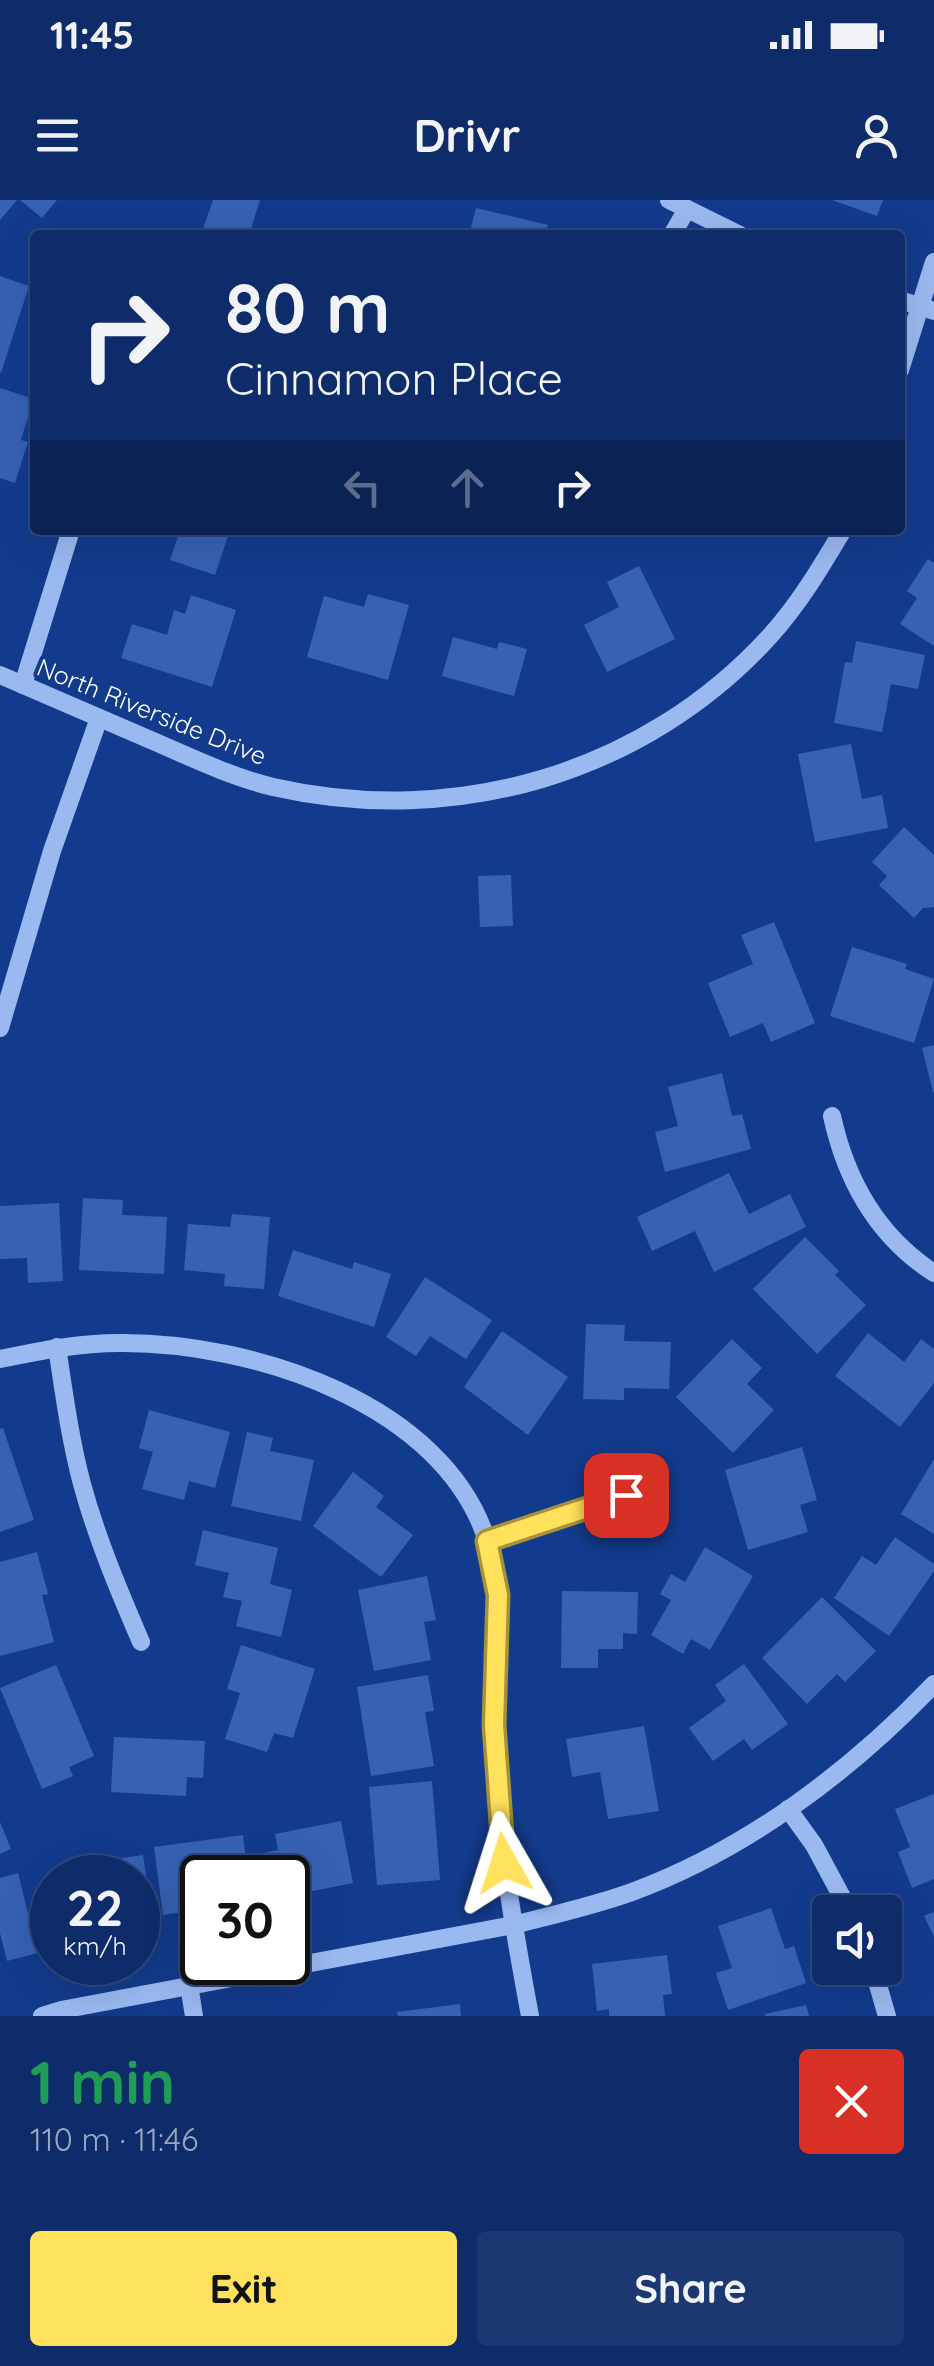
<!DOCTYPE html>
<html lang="en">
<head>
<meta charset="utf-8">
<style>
	:root { --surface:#0e2c6a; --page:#1c3872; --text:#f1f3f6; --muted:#9ba7c1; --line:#2e487e; --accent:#ffe15b }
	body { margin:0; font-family:Quicksand,sans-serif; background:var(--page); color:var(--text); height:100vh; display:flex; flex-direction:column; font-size:38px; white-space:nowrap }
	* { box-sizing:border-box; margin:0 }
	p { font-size:32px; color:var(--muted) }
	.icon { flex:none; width:55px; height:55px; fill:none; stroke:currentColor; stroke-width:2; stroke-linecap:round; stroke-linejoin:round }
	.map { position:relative; height:1816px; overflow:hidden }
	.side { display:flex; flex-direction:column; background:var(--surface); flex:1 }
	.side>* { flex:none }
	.hud { position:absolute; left:30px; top:30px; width:875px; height:305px; border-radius:10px; box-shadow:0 10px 40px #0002,0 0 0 2px var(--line); background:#0e2c6a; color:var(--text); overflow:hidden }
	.tools { position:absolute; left:812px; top:1695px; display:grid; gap:20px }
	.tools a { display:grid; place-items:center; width:90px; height:90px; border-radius:10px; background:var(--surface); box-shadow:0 10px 40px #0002,0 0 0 2px var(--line); font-size:50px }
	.speed { position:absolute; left:30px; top:1655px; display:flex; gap:20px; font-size:50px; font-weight:700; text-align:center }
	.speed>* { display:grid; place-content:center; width:130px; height:130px; border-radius:50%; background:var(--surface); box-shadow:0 10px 40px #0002,0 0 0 2px var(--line); line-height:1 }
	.speed small { font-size:25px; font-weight:400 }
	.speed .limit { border:5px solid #111; border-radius:15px; background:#fff; color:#111 }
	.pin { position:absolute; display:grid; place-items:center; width:85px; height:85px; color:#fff; margin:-42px; border-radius:20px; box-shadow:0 5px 15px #0006 }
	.me { position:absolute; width:110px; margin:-55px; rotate:354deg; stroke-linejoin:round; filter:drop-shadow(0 0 8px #0008) }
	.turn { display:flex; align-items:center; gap:35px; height:210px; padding:0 30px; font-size:45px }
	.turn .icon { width:130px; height:130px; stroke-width:2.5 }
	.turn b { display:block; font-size:70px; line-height:85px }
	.lanes { display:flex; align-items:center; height:95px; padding:0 30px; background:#0003; justify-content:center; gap:50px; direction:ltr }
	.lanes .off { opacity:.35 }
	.round { display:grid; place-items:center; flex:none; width:105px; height:105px; border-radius:10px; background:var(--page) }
	.headline { display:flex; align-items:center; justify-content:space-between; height:170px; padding:0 30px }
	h1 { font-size:60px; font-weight:800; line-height:75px; color:#1e9e55 }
	.primary-button { display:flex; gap:20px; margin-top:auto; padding:20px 30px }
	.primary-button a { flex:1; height:115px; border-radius:10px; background:var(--accent); color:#111; font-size:40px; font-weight:800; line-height:115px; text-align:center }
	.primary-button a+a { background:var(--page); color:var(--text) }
	.status { display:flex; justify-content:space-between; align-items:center; height:70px; padding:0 50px; background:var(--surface); direction:ltr }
	.status svg { height:28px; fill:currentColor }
	header { display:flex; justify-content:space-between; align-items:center; height:130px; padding:0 30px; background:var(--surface); font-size:45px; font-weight:800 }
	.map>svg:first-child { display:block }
	.building { fill:#3662b4 }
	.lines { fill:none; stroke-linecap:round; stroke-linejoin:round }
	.minor { stroke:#9bb9f1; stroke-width:18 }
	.route-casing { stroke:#a6923b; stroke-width:25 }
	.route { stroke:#ffe15b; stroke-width:18 }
	.labels { text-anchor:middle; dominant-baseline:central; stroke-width:8; stroke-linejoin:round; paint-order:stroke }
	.street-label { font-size:25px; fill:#fff; stroke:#133b8d }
</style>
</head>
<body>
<div class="status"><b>11:45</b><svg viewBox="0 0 49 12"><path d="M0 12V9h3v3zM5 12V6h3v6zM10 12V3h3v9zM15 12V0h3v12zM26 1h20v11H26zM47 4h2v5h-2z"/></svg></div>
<header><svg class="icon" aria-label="menu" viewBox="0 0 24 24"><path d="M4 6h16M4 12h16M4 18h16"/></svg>Drivr<svg class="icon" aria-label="person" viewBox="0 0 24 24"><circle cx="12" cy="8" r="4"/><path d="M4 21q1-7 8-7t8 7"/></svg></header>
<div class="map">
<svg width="934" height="1816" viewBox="0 0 934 1816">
	<rect width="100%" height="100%" fill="#133b8d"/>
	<!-- building -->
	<g class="building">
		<polygon points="0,0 17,0 0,20"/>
		<polygon points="20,0 57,0 42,18"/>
		<polygon points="213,0 260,0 249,35 213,35 202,32"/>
		<polygon points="832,0 883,0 877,16"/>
		<polygon points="476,8 548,25 545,35 469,35"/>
		<polygon points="0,76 29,86 1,173 0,173"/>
		<polygon points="0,188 34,199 21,240 28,242 15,283 0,278"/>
		<polygon points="180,330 230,330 215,375 170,360"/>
		<polygon points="928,359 934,363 934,446 900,424 917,398 907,391"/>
		<polygon points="639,366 675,439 607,472 584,425 619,407 607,382"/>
		<polygon points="368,394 409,405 388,480 307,457 324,396 364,407"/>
		<polygon points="191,395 236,410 212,487 121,458 132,424 167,435 174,410 185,414"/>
		<polygon points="453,437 497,449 499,442 527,449 514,496 442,476"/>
		<polygon points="856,441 925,455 918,489 891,484 882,532 834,523 845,462 852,463"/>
		<polygon points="851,544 862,599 882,595 888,628 815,642 798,554"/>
		<polygon points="904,627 934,655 934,707 923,708 914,718 879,685 887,676 872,662"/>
		<polygon points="511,675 513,726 480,727 478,676"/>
		<polygon points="774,722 815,823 771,842 763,823 730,837 708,783 753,764 741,735"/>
		<polygon points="852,747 907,764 905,769 934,779 914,843 830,816"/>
		<polygon points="934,845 934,892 933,892 922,848"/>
		<polygon points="722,873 732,916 742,914 751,949 665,972 655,932 678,926 668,887"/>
		<polygon points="729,973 749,1014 790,994 806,1027 714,1072 695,1031 652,1051 637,1017"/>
		<polygon points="83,998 123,1000 122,1015 167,1017 164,1074 79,1070"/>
		<polygon points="59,1003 63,1081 28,1083 27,1058 0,1059 0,1006"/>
		<polygon points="232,1014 270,1017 264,1089 224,1086 225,1074 184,1070 188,1024 230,1027"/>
		<polygon points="805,1037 839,1071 835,1075 866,1105 817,1154 753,1089"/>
		<polygon points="293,1050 352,1069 354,1062 391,1074 374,1127 278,1096"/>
		<polygon points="425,1077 492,1120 466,1159 430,1136 416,1156 386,1137"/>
		<polygon points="586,1124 625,1125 624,1141 671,1142 669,1189 624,1188 624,1200 583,1199"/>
		<polygon points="502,1131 568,1177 528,1235 464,1187"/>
		<polygon points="868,1133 904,1162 921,1139 934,1149 934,1183 900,1227 835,1176"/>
		<polygon points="732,1139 762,1168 747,1184 774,1210 733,1253 676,1197"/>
		<polygon points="149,1210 230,1232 215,1288 189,1281 184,1300 142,1289 153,1252 139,1248"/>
		<polygon points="3,1228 34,1320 0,1332 0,1229"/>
		<polygon points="247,1232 273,1238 270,1251 314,1260 301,1321 231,1306"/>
		<polygon points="802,1247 817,1300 800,1305 808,1332 748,1350 725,1270"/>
		<polygon points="934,1259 934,1334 901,1314"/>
		<polygon points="353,1272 384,1296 376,1307 413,1335 381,1377 313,1326"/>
		<polygon points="203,1330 278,1348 270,1384 292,1390 281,1437 236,1426 242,1401 223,1397 229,1373 195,1365"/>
		<polygon points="895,1337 934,1364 934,1371 889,1436 834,1398 862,1356 876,1365"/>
		<polygon points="705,1347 753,1376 710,1450 691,1439 683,1454 651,1435 671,1400 660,1394 671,1374 685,1382"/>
		<polygon points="37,1352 48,1394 42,1395 54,1442 0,1456 0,1362"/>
		<polygon points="427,1376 436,1420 424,1422 431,1460 374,1471 358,1390"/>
		<polygon points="562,1391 638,1392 637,1434 623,1433 623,1449 598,1449 598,1468 561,1468"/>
		<polygon points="822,1397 876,1451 845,1482 837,1474 807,1504 762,1458"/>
		<polygon points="241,1445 315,1469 293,1538 274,1533 267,1552 225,1539 240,1493 227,1489"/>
		<polygon points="744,1464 788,1524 752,1550 744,1539 713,1561 689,1528 726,1501 715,1485"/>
		<polygon points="56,1465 94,1556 69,1567 73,1576 42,1589 0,1488"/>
		<polygon points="428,1475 434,1511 425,1512 434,1566 371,1576 357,1487"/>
		<polygon points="644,1526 659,1611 608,1619 600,1572 572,1577 566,1539"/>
		<polygon points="114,1537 205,1541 203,1578 187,1577 186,1596 111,1592"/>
		<polygon points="432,1581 440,1680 377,1685 369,1587"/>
		<polygon points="934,1594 934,1679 912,1688 898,1652 910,1647 895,1609"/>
		<polygon points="341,1621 353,1683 288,1696 288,1678 264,1678 259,1654 278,1650 275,1634"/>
		<polygon points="0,1622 11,1649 0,1654"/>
		<polygon points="243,1635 248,1678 202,1678 202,1709 163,1715 154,1647"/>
		<polygon points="143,1655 153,1725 138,1727 138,1678 57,1678 55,1668"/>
		<polygon points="18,1673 38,1753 7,1761 0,1733 0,1678"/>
		<polygon points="771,1708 785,1749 794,1746 806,1783 728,1810 716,1773 732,1768 718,1726"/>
		<polygon points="934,1712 934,1737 924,1716"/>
		<polygon points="667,1755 672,1794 663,1795 665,1816 609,1816 609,1809 597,1811 592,1764"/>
		<polygon points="460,1804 461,1816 398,1816 397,1812"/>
		<polygon points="806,1805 809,1816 765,1816 765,1814"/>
	</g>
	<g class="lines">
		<!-- minor -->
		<g class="minor">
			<polyline points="669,0 740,35"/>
			<polyline points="672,35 687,9"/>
			<polyline points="900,100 934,111"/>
			<polyline points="900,170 934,62"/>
			<path d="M0,475C51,497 102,519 153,541C192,558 232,577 273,587C454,628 643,575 770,436C799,404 821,367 843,330"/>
			<polyline points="23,485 71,330"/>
			<polyline points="0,828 52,651 99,518"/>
			<path d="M832,916C846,980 877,1036 934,1073"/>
			<path d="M57,1147C64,1193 70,1239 82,1284C97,1339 119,1391 141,1442"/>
			<path d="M0,1159C39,1151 79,1143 120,1143C251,1142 446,1203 488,1344C505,1402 493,1464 494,1524C495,1623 512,1719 530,1816"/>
			<polyline points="487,1341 626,1295"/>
			<polyline points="788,1609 814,1645 850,1712"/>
			<polyline points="873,1768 887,1816"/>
			<polyline points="189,1785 194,1816"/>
			<path d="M42,1816L61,1810L513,1725C553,1715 593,1706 632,1692C746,1650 850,1572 934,1484"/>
		</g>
	</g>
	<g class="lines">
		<!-- route casing -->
		<g class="route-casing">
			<polyline id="route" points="504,1663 494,1525 498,1395 487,1341 626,1295"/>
		</g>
		<!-- route -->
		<use href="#route" class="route"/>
	</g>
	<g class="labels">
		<!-- street labels -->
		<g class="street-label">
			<text transform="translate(152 511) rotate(22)">North Riverside Drive</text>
		</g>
	</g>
</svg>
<div class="tools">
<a><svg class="icon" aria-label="sound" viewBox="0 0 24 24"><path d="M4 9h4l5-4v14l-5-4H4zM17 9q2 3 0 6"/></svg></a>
</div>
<div class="speed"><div>22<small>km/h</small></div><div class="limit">30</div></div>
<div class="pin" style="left:626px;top:1295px;background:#d93025"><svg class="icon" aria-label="arrive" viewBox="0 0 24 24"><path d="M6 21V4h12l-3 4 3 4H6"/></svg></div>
<svg class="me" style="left:504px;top:1663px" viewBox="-20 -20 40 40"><path d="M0-17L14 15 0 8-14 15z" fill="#ffe15b" stroke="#fff" stroke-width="4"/></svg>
<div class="hud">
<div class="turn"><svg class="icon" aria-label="right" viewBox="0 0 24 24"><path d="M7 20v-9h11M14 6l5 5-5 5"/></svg><div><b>80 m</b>Cinnamon Place</div></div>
<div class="lanes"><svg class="icon off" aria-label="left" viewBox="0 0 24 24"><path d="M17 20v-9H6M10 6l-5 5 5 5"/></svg><svg class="icon off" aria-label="ahead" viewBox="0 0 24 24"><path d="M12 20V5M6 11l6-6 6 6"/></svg><svg class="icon" aria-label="right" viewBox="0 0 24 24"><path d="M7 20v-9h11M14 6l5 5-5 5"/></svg></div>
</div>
</div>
<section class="side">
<div class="headline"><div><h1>1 min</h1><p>110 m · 11:46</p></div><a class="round" style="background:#d93025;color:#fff"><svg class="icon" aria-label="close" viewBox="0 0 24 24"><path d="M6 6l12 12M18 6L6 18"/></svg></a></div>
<div class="primary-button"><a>Exit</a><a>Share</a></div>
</section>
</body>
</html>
